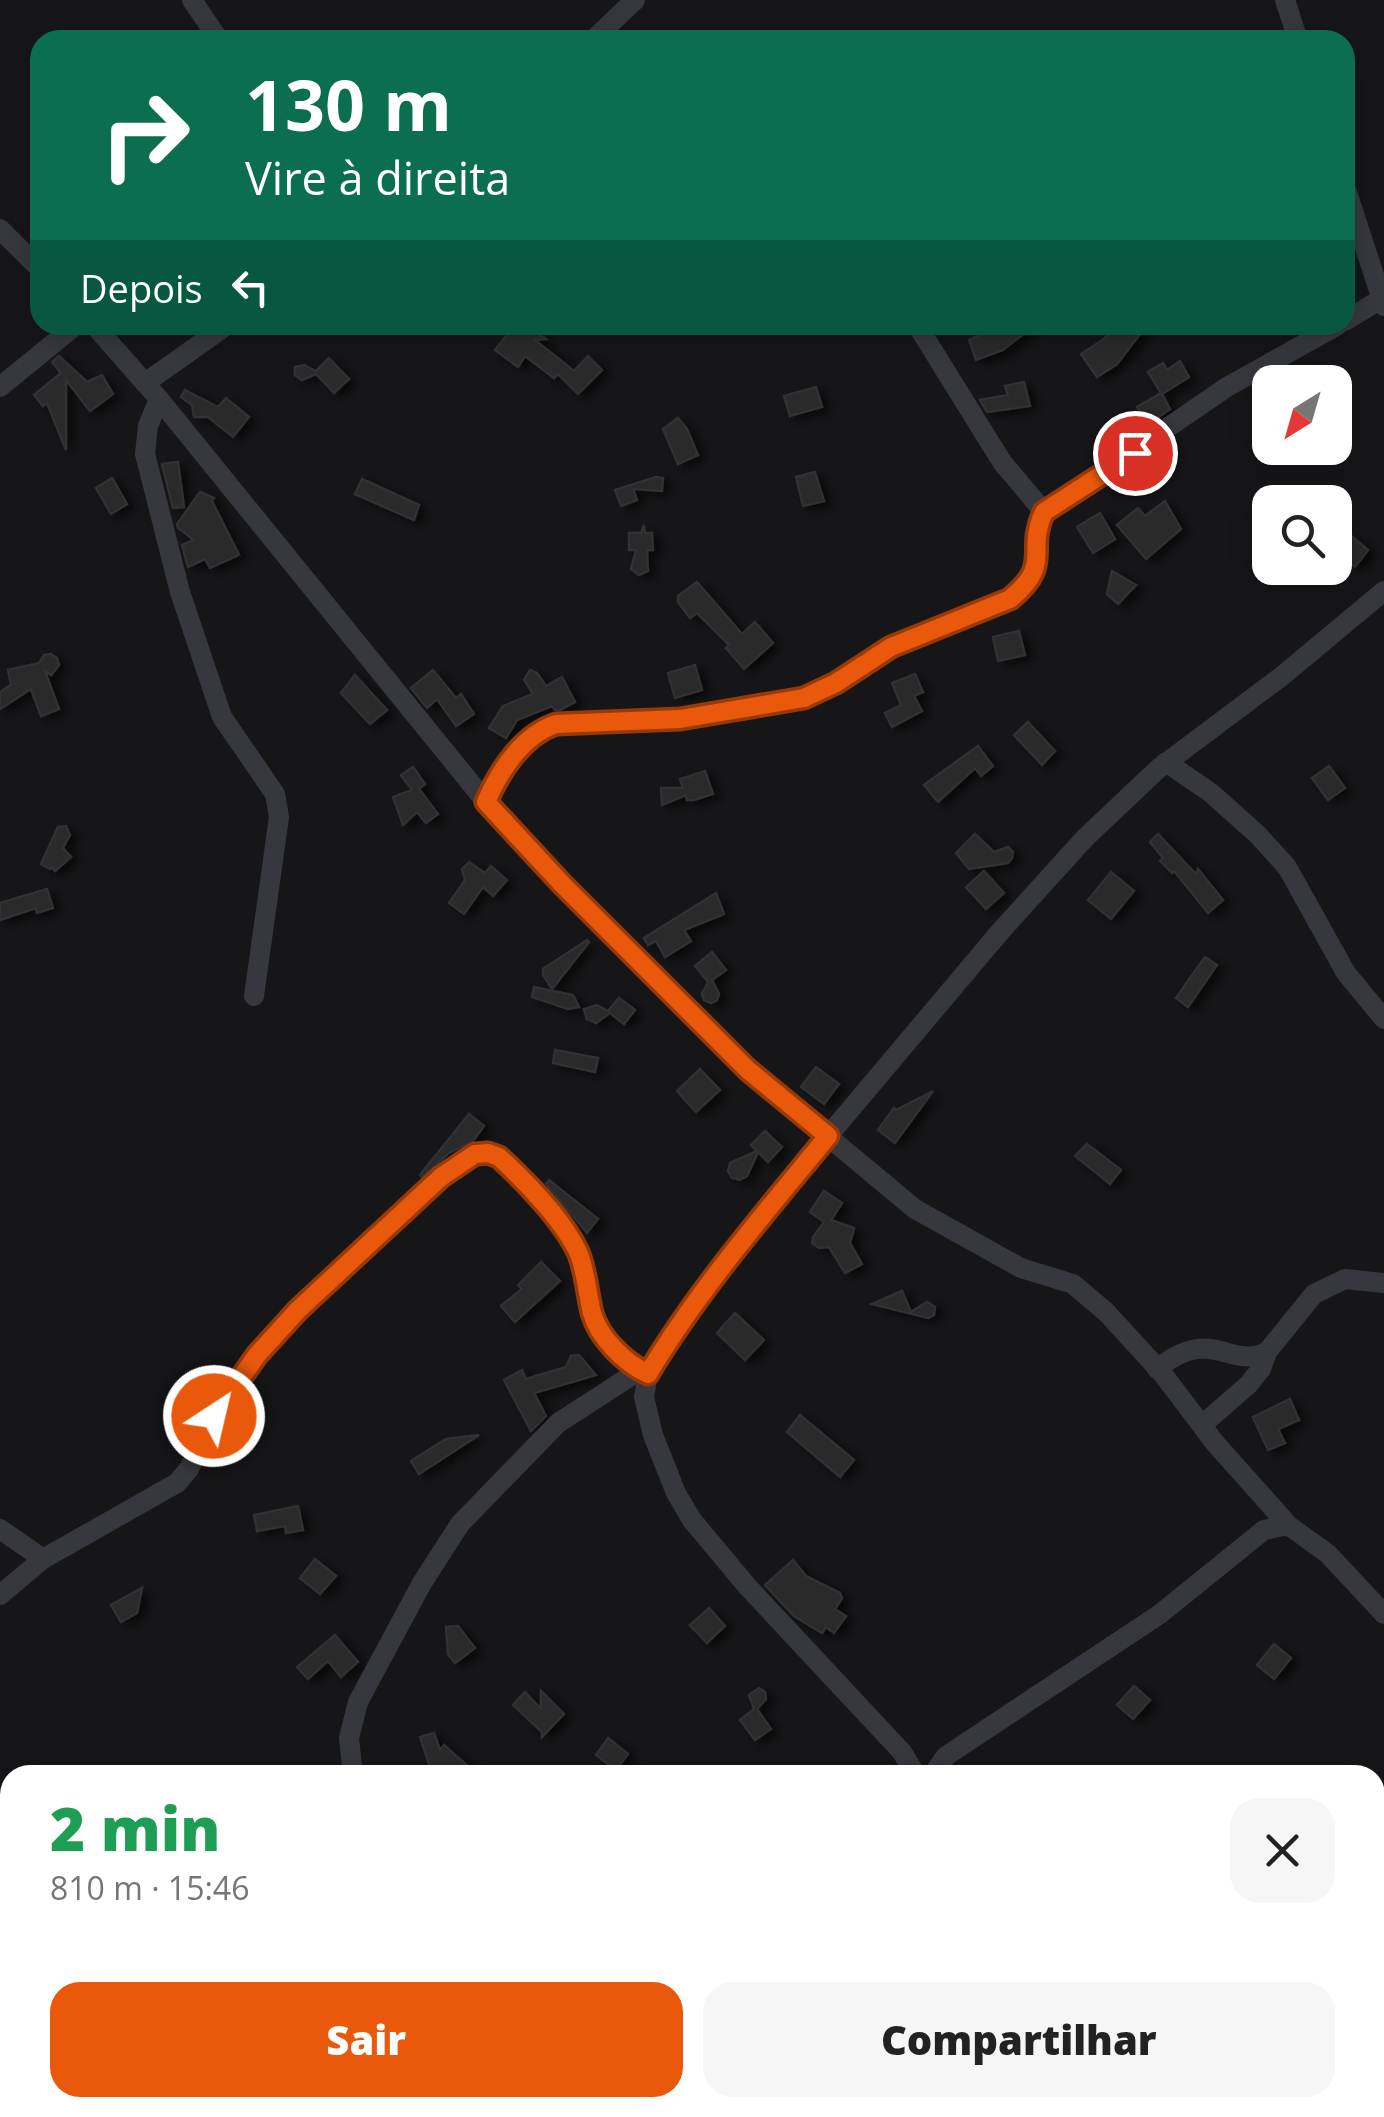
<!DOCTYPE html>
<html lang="pt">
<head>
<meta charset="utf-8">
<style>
	:root { --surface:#fff; --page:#f6f6f6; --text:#222; --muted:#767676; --accent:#ea580c }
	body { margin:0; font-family:"Open Sans",sans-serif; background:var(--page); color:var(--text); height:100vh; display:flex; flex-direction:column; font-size:38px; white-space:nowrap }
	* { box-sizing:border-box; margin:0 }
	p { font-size:32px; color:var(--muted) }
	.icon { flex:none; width:55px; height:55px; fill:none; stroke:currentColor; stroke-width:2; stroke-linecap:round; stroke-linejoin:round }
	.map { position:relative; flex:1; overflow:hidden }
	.panel { position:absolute; left:0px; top:1765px; width:1385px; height:352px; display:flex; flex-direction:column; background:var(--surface); border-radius:30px 30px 0 0; box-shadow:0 5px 25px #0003 }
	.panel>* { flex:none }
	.top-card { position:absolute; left:30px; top:30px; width:1325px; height:305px; border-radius:30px; box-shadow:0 5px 25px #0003; background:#0b6e4f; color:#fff; overflow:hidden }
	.needle { width:65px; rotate:217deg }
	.controls { position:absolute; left:1252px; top:365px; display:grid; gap:20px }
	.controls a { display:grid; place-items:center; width:100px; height:100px; border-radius:20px; background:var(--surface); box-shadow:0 5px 25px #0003; font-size:50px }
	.pin { position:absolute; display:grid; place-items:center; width:85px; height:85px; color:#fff; margin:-42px; border:5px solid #fff; border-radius:50%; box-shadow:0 2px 10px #0007 }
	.me { position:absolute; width:110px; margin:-55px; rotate:35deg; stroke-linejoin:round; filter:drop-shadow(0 0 8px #0008) }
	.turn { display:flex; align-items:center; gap:35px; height:210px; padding:0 50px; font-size:45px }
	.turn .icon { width:130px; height:130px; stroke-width:2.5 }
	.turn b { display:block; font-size:70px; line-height:85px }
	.then { display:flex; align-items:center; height:95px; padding:0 50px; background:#0003; gap:20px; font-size:38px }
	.round { display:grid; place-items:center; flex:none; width:105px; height:105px; border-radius:30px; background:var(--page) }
	.summary { display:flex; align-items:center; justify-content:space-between; height:170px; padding:0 50px }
	h1 { font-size:60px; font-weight:800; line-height:75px; color:#1e9e55 }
	.button { display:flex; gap:20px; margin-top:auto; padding:20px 50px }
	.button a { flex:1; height:115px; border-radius:30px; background:var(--accent); color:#fff; font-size:40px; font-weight:800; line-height:115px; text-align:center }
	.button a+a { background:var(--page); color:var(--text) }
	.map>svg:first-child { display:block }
	.building { fill:#29292c; stroke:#303034; stroke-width:2.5; filter:url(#shadow) }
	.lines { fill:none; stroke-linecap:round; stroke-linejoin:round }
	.minor { stroke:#37383d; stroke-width:20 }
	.route-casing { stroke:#983908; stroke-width:25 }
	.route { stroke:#ea580c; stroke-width:18 }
</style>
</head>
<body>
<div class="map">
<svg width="1384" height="2117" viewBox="0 0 1384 2117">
	<defs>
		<filter id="shadow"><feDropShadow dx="7" dy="4" stdDeviation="5" flood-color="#0009"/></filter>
	</defs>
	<rect width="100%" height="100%" fill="#161618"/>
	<!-- building -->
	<g class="building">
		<polygon points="526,325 546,339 535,340 574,371 588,356 602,370 578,394 558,374 554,378 525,356 518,367 495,350 514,326 521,331"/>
		<polygon points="1002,325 1035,325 1003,350 976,360 969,340"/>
		<polygon points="1116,325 1147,325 1117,364 1097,377 1081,354 1104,339"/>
		<polygon points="59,356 87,382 102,375 113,394 90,411 66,380 66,450 47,403 43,406 34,395 61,373 52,362"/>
		<polygon points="329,358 349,379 334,393 316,374 302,380 295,375 295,367 304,365 316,371"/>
		<polygon points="1180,361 1189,377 1162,394 1170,409 1147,425 1137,407 1161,393 1148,372 1163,363 1167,370"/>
		<polygon points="1024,382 1030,406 987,412 980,400 1008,395 1005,386"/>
		<polygon points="816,387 822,407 790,416 784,396"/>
		<polygon points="185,390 218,407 226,398 249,417 233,437 208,417 194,417 192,405 181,397"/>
		<polygon points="678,418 687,429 698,455 678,464 663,429"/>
		<polygon points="178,462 184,507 173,508 162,464"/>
		<polygon points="815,472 824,501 803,506 796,477"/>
		<polygon points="656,477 663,478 662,491 633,489 637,500 621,506 615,490"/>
		<polygon points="112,478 127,504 111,514 96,488"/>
		<polygon points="362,479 419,505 414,520 355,494"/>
		<polygon points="200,492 214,498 212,501 239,555 210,568 205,559 188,567 182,545 194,540 178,528 177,524"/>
		<polygon points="1165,501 1181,529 1146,559 1117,525 1138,508 1145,516"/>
		<polygon points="1100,513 1115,539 1093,553 1077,527"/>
		<polygon points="644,525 645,533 652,533 653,550 647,550 648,571 639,575 631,569 636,550 629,550 629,533 641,533"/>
		<polygon points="1349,534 1368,550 1355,567 1335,550"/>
		<polygon points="1112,571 1136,585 1118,604 1107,594"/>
		<polygon points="697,582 742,634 755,622 773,643 744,669 726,648 729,645 697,613 690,618 678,602 678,596"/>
		<polygon points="1019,631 1025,655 998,661 993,637"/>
		<polygon points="51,654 57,658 59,665 51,675 45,671 59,709 41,716 31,689 0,709 0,692 11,685 8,670 39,663 44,655"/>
		<polygon points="695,665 702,690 675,698 668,673"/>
		<polygon points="433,670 456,698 461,694 474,714 456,726 437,699 427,708 411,688"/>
		<polygon points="530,670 537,673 546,686 562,677 575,702 560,710 555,710 552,706 517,720 506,738 489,728 503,706 533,694 524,680"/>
		<polygon points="915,674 923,692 914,696 922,711 892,727 885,713 901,705 892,683"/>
		<polygon points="355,675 387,710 370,724 341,693"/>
		<polygon points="1028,722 1055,751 1042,765 1014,735"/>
		<polygon points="978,746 993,766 981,776 975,768 938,802 924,785"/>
		<polygon points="1329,766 1345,788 1328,800 1312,778"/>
		<polygon points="413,767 425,784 419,789 438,814 426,823 417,812 403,825 393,797 412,790 401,775"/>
		<polygon points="705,771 713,794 694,800 687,800 686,795 662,805 661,788 683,788 680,779"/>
		<polygon points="66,826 70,835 63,848 71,857 55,871 51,867 50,869 41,864 58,827"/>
		<polygon points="975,834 994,852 1008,847 1013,852 1012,858 1008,863 969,869 956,853"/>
		<polygon points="1158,834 1196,874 1198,869 1223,900 1208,913 1174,871 1172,873 1160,861 1163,858 1150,842"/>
		<polygon points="469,862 485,873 491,866 507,880 493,896 483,887 464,914 449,903 465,880 462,869"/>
		<polygon points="984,871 1004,893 986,909 966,887"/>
		<polygon points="1111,872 1134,891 1111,919 1088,900"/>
		<polygon points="47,889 53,908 37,913 36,908 0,920 0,903"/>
		<polygon points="716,893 724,914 684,930 691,941 665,957 656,941 648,945 644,938"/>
		<polygon points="587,940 589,942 552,989 543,975 543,969"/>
		<polygon points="712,952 726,970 712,980 719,994 717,1000 711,1003 704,1000 702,994 708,982 695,966"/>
		<polygon points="1205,957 1217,965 1188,1007 1176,998"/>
		<polygon points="534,987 573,995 579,1007 568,1009 532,997"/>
		<polygon points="619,998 635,1010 624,1024 610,1013 596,1023 587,1019 584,1009 597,1005 608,1011"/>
		<polygon points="555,1050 598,1058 595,1072 553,1063"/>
		<polygon points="816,1067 839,1084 824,1104 801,1087"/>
		<polygon points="700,1069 720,1090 696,1112 677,1091"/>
		<polygon points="933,1091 895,1143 878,1130 894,1108 896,1110"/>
		<polygon points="469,1114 484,1126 473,1141 449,1153 422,1177 420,1175"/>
		<polygon points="765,1131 782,1147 768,1162 758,1152 747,1176 740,1180 732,1178 728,1171 730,1163 757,1151 751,1145"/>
		<polygon points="1087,1144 1121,1170 1110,1184 1075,1156"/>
		<polygon points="549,1180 598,1219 587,1233 546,1184"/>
		<polygon points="824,1191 842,1203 831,1220 854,1228 850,1243 862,1264 845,1273 829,1247 819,1248 812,1243 813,1237 824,1222 810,1212"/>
		<polygon points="541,1262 560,1281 515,1322 501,1306 522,1289 518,1285"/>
		<polygon points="902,1291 911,1312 927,1302 935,1307 934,1315 928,1318 872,1304"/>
		<polygon points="735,1313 764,1340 745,1360 717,1333"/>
		<polygon points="579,1355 596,1375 534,1393 546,1416 531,1431 504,1380 522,1370 526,1379 566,1367 571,1356"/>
		<polygon points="1290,1399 1299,1420 1278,1429 1285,1443 1268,1450 1253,1417"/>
		<polygon points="800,1415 854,1460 840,1477 787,1432"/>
		<polygon points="479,1435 419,1474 411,1461 446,1439"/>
		<polygon points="298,1506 303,1530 286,1533 285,1526 257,1531 254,1515"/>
		<polygon points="315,1559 336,1576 320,1594 300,1578"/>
		<polygon points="793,1560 806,1576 840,1593 842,1598 835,1609 846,1616 834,1633 826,1627 822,1633 794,1616 765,1585"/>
		<polygon points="142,1588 137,1613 121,1622 111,1605"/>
		<polygon points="709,1608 725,1626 707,1643 690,1625"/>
		<polygon points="458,1626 475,1648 455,1663 448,1654 446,1627"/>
		<polygon points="335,1635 358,1662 341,1677 328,1661 308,1679 297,1667"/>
		<polygon points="1274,1644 1291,1658 1274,1679 1257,1665"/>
		<polygon points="1134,1686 1150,1700 1133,1719 1117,1705"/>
		<polygon points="759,1688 765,1692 766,1699 757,1709 771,1729 755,1740 740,1720 754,1709 749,1695"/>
		<polygon points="541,1691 564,1714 542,1737 542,1732 513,1705 525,1692 541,1709"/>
		<polygon points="434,1733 440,1750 444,1745 478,1775 441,1775 429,1764 420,1737"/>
		<polygon points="608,1738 628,1754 616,1770 596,1755"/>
	</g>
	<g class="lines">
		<!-- minor -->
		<g class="minor">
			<polyline points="192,0 219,40"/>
			<polyline points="1285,0 1298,40"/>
			<polyline points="593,40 635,0"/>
			<polyline points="1345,186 1384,306"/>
			<polyline points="0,229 40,269"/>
			<polyline points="1345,321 1381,299"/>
			<polyline points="94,325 159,399 486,802 562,884 748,1070 915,1209 1021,1268 1073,1284 1106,1312 1162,1373 1215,1443 1265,1499 1288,1525 1328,1554 1384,1614"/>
			<polyline points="917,325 1002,462 1044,512"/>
			<polyline points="145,383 227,325"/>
			<polyline points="0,387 76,325"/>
			<polyline points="159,399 148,426 145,454 180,592 222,717 275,794 279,817 254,996"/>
			<polyline points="1166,762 1211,793 1257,834 1287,867 1346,973 1384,1019"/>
			<path d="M486,802C500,771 523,735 556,724L680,719L804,697L836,683L891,647L1011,599C1054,563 1026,552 1044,512L1227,387L1338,325"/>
			<path d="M1157,1369C1213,1324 1228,1370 1267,1352"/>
			<polyline points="1202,1425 1248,1385 1261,1369 1267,1352 1314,1294 1345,1279 1384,1283"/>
			<polyline points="0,1529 43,1559"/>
			<path d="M0,1595L43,1559L177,1483L189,1469L214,1417L257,1355L298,1310L458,1163L475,1155L488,1153L499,1157C525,1180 563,1221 578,1252C586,1270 587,1293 592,1313C599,1339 625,1362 648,1374"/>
			<polyline points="353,1775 349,1738 358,1702 422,1583 460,1524 558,1423 640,1370"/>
			<polyline points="916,1775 902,1752 747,1586 692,1520 676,1493 653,1435 644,1397 648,1374 668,1341 725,1263 828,1136 999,933 1085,838 1158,769 1282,676 1384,591"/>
			<polyline points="933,1775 946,1756 1160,1614 1264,1530 1288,1525"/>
			<polyline points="1375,1955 1384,1946"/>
			<polyline points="0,1984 10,1977"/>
			<polyline points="72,2108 78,2117"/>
			<polyline points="1106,2108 1113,2117"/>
			<polyline points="463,2117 491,2108"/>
			<polyline points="1210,2117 1223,2108"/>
		</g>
	</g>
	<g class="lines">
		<!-- route casing -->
		<g class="route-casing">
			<path id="route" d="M214,1416L257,1355L298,1310L441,1177L475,1154L488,1153L499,1157C525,1181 563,1220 578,1252C586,1270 587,1293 592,1313C599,1338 625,1363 648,1374C699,1289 765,1213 828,1136L748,1070L562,884L486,802C500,770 523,735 556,724L680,719L804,698L836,683L891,647L1010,599C1054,563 1025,552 1044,512L1135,453"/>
		</g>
		<!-- route -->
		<use href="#route" class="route"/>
	</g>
</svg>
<div class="controls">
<a><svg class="needle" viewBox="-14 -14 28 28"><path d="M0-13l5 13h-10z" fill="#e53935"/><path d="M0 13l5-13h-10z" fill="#767676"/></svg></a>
<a><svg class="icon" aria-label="search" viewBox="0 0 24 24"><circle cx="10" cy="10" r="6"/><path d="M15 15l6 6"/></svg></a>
</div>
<div class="pin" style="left:1135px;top:453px;background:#d93025"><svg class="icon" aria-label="arrive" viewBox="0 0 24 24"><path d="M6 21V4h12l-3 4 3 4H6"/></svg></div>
<svg class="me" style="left:214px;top:1416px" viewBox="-20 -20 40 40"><circle r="17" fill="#ea580c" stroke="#fff" stroke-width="3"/><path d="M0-11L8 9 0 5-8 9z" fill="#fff"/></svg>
<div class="top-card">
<div class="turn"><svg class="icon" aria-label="right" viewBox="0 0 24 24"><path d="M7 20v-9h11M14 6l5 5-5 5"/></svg><div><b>130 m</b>Vire à direita</div></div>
<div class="then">Depois<svg class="icon" aria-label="left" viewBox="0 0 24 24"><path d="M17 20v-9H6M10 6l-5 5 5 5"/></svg></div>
</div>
<section class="panel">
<div class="summary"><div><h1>2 min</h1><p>810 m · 15:46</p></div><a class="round"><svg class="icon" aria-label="close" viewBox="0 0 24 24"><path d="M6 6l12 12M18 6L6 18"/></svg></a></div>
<div class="button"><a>Sair</a><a>Compartilhar</a></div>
</section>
</div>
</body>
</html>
